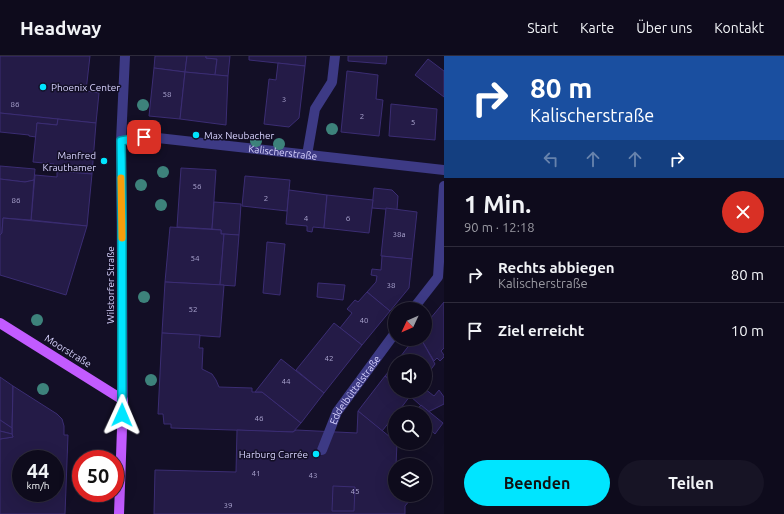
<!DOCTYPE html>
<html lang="de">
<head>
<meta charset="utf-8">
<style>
	:root { --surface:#0e0b1c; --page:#171425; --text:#f1f3f6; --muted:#9b9ba3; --line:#2e2b3b; --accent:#00e5ff }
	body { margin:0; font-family:Ubuntu,sans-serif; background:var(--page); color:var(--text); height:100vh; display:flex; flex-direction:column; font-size:15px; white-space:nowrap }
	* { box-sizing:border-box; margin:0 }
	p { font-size:13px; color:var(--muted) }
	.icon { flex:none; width:22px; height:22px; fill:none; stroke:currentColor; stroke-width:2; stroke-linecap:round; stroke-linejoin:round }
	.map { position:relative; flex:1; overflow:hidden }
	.side { display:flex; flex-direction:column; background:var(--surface); width:340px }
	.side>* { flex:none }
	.top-card { background:#1a4fa0; color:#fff; overflow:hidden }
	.needle { width:26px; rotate:226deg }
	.controls { position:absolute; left:388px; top:246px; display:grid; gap:8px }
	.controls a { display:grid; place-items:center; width:44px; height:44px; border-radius:50%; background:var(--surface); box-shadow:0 4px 16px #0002,0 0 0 1px var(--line); font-size:20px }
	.speed { position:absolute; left:12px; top:394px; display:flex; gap:8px; font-size:20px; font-weight:700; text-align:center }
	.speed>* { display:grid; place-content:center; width:52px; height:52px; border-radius:50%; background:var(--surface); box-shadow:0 4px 16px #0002,0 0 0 1px var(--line); line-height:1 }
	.speed small { font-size:10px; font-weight:400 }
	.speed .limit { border:6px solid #d22; background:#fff; color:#111 }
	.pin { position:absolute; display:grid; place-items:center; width:34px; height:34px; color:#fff; margin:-17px; border-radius:8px; box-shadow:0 2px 6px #0006 }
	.me { position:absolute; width:44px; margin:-22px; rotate:1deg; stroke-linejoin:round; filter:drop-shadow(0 0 3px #0008) }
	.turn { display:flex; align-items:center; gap:14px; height:84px; padding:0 20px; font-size:18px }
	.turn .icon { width:52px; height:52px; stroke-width:2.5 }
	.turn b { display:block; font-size:28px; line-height:34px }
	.lanes { display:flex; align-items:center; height:38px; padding:0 20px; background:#0003; justify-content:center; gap:20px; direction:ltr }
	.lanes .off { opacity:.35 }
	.round { display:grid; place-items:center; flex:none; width:42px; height:42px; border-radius:21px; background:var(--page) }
	.summary { display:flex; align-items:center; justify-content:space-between; height:68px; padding:0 20px }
	h1 { font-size:24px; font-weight:700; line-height:30px }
	.primary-button { display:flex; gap:8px; margin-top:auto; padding:8px 20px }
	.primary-button a { flex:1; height:46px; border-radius:24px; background:var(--accent); color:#111; font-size:16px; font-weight:700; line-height:46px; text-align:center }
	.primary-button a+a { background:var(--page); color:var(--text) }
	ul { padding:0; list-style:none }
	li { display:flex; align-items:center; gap:12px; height:56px; padding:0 20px; border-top:1px solid var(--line) }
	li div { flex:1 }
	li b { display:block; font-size:15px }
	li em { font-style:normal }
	header { display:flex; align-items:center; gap:24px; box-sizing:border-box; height:56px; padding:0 20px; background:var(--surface); border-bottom:1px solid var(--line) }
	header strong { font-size:19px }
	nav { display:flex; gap:22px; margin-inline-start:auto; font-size:14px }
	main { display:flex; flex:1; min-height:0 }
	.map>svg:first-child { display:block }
	.building { fill:#241b47; stroke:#3b2d73; fill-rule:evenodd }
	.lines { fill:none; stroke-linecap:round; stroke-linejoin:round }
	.minor { stroke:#3d3a85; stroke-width:10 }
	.major { stroke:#c25bff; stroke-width:10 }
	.tree { fill:#3d827b }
	.route-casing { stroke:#0095a6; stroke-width:10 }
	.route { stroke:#00e5ff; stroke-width:7 }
	.slow { stroke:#f59e0b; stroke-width:7 }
	.poi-dot { fill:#00e5ff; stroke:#130f26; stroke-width:1.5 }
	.labels { text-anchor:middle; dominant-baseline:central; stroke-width:3; stroke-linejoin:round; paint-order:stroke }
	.number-label { font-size:8px; fill:#aca6d1 }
	.poi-label { font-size:10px; fill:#d9d4ff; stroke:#130f26; text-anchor:start }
	.street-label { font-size:10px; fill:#d9d4ff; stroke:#130f26 }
</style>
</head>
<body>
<header>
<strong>Headway</strong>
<nav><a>Start</a><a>Karte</a><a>Über uns</a><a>Kontakt</a></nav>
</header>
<main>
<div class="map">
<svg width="444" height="458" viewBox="0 0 444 458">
	<rect width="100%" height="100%" fill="#130f26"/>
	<!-- building -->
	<g class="building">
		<polygon points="0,0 90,0 86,35 99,37 96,67 0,57"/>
		<polygon points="155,0 187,0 185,16 154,12"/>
		<polygon points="187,0 206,0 206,2 217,3 215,19 185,16"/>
		<polygon points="206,0 230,0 228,20 215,19 217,3 206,2"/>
		<polygon points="249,0 306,0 305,10 249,4"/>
		<polygon points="348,0 387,0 386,8 348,5"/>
		<polygon points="428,3 444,15 444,41 415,19"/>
		<polygon points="278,7 305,10 299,62 289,71 264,68 269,23 276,24"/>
		<polygon points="154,12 185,16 180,63 149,60"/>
		<polygon points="347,15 378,19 376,43 383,44 379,80 341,76"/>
		<polygon points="185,16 228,20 226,69 180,63"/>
		<polygon points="391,48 437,53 435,84 389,80"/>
		<polygon points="0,57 58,63 57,69 37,67 36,81 29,80 29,79 0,76"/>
		<polygon points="58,63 96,67 92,118 54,115 54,108 33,106 37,67 57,69"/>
		<polygon points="0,110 35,113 34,124 25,126 0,123"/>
		<polygon points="181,112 216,114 212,173 177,171"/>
		<polygon points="57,115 92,118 87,170 31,164 35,119 57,121"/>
		<polygon points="245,120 290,124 287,155 242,150"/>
		<polygon points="0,123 25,126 34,124 31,164 3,162 2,177 0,179"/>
		<polygon points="374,132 392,134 398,140 397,154 372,152"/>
		<polygon points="289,134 327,139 324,172 313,171 312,176 307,175 307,170 286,168"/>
		<polygon points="327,139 373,144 369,177 324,172"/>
		<polygon points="214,146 241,148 239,179 221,178 221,174 212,173"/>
		<polygon points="386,152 417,156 412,203 381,200"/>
		<polygon points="3,162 87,170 66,239 0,219 0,179 2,177"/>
		<polygon points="170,171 221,174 221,178 224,178 220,229 165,226"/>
		<polygon points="224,178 239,179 235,230 220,229"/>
		<polygon points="267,186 285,188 280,239 263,237"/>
		<polygon points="382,200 412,203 409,232 390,255 367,236 376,226 377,220 371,219 372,213 381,214"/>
		<polygon points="165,226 224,229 220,281 162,277"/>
		<polygon points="318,227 345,229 343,244 317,241"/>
		<polygon points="367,236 390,255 362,289 340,272 352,257 347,253 355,244 358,246"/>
		<polygon points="444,246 444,292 441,295 444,299 444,301 440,305 437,302 434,305 421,283 425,283 425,269"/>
		<polygon points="334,267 362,289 324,337 296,314"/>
		<polygon points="162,277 200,279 199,292 203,292 202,313 212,318 216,324 219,331 252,332 252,336 262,336 301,367 293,376 171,372 171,368 164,368 163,358 158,358"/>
		<polygon points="414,283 421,283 435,308 429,316 433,320 428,325 425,322 425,305 397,305"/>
		<polygon points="281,303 324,337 301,367 262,336 255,336"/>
		<polygon points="395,308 395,328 385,320"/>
		<polygon points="385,320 395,328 395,335 404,335 410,340 401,352 403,354 401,357 395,357 395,359 382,375 358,355"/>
		<polygon points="0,321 13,330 12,372 0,364"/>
		<path d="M13,330L57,358L62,363L64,370V379H68L65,458H0V383L13,381L12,378ZM21,403H55V437H21Z"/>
		<polygon points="425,333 434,340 439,334 444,341 444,348 428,356 410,340 415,335 425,335"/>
		<polygon points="404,335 415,335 410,340"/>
		<polygon points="421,349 443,367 435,378 425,369 427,367 425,365 425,357 414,357"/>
		<polygon points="358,355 395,385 395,387 397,387 396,409 395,409 395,439 410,439 410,444 405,450 405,458 154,458 155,414 236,416 237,374 293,376 296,374 357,377"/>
		<polygon points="0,364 12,372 12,378 0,375"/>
		<polygon points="0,375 12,378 13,381 0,383"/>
		<polygon points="333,430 355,431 354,455 332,455"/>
	</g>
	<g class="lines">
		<!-- minor -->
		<g class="minor">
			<path id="s1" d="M121,85L144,81H149L444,114"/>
			<polyline points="307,99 315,53 332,26 335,0"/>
			<polyline points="413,253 438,221 444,130"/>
			<polyline points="123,344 121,85 125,0"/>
			<path id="s2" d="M322,394L337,356L395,277"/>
		</g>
		<!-- major -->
		<polyline class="major" points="0,267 123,344 119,458"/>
	</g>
	<!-- trees -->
	<g class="tree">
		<circle cx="143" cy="49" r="6"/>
		<circle cx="332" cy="73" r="6"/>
		<circle cx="256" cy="85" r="6"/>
		<circle cx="279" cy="88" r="6"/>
		<circle cx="163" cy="116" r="6"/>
		<circle cx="141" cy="129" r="6"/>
		<circle cx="161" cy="149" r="6"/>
		<circle cx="144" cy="241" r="6"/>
		<circle cx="37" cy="264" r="6"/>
		<circle cx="151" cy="324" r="6"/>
		<circle cx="43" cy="333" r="6"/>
	</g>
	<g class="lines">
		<!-- route casing -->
		<g class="route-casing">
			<polyline id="route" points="122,359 122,167 121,85 144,81"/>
		</g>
		<!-- route -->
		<use href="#route" class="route"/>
		<!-- slow -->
		<polyline class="slow" points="121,122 122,182"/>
	</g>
	<!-- markers -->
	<g class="poi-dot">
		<circle cx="43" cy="31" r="4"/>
		<circle cx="196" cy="79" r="4"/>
		<circle cx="104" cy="105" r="4"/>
		<circle cx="316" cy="398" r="4"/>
	</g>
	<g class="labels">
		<!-- number labels -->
		<g class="number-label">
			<text x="167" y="38">58</text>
			<text x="284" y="43">3</text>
			<text x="15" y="48">86</text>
			<text x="362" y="60">2</text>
			<text x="413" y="66">5</text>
			<text x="197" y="130">56</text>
			<text x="266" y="142">2</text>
			<text x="16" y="144">86</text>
			<text x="306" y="162">4</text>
			<text x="348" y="162">6</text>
			<text x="399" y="178">38a</text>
			<text x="195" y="202">54</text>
			<text x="391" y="229">38</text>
			<text x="193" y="253">52</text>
			<text x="364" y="264">40</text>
			<text x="329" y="302">42</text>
			<text x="286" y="325">44</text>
			<text x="259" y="362">46</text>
			<text x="256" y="417">41</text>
			<text x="313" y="419">43</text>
			<text x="355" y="435">45</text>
			<text x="228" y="449">39</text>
		</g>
		<!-- poi labels -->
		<g class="poi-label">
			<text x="51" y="31">Phoenix Center</text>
			<text x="204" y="79">Max Neubacher</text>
			<text x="96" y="99" text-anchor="end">Manfred<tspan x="96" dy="12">Krauthamer</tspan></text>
			<text x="308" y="398" text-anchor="end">Harburg Carrée</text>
		</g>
		<!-- street labels -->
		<g class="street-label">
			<text stroke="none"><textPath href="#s1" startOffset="163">Kalischerstraße</textPath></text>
			<text transform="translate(110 229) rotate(-90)">Wilstorfer Straße</text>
			<text transform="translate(68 295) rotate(32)">Moorstraße</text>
			<text stroke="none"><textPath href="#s2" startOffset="69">Eddelbüttelstraße</textPath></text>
		</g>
	</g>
</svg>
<div class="controls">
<a><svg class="needle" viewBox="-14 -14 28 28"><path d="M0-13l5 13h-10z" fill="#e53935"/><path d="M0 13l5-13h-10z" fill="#9b9ba3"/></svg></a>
<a><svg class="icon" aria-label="sound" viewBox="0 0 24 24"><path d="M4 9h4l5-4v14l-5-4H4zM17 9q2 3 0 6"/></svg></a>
<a><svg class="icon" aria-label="search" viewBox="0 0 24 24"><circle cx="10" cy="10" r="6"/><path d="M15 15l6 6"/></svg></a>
<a><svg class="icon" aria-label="layers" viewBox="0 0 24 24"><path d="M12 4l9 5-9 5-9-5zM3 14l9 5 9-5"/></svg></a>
</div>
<div class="speed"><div>44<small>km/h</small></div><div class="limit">50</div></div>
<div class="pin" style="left:144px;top:81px;background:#d93025"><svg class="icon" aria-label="arrive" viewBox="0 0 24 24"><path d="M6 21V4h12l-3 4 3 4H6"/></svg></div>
<svg class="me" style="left:122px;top:359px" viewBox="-20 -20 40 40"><path d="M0-17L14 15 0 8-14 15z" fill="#00e5ff" stroke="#fff" stroke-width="4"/></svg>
</div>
<section class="side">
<div class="top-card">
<div class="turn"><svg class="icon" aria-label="right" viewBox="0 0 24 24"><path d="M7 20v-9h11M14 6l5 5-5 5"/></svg><div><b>80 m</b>Kalischerstraße</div></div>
<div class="lanes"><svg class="icon off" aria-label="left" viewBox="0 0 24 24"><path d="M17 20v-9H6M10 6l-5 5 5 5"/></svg><svg class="icon off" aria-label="ahead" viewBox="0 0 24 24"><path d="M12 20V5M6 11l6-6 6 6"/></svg><svg class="icon off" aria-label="ahead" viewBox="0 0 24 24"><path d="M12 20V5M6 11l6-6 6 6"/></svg><svg class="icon" aria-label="right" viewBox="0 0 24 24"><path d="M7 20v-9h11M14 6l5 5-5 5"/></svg></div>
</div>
<div class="summary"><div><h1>1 Min.</h1><p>90 m · 12:18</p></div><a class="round" style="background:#d93025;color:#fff"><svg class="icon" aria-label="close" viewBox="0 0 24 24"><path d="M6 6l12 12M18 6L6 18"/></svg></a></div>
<ul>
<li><svg class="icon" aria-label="right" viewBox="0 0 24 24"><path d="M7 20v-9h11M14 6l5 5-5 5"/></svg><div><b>Rechts abbiegen</b><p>Kalischerstraße</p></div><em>80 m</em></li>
<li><svg class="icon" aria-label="arrive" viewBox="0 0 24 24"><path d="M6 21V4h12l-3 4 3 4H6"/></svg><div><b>Ziel erreicht</b></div><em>10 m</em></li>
</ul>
<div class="primary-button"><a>Beenden</a><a>Teilen</a></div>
</section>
</main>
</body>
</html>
